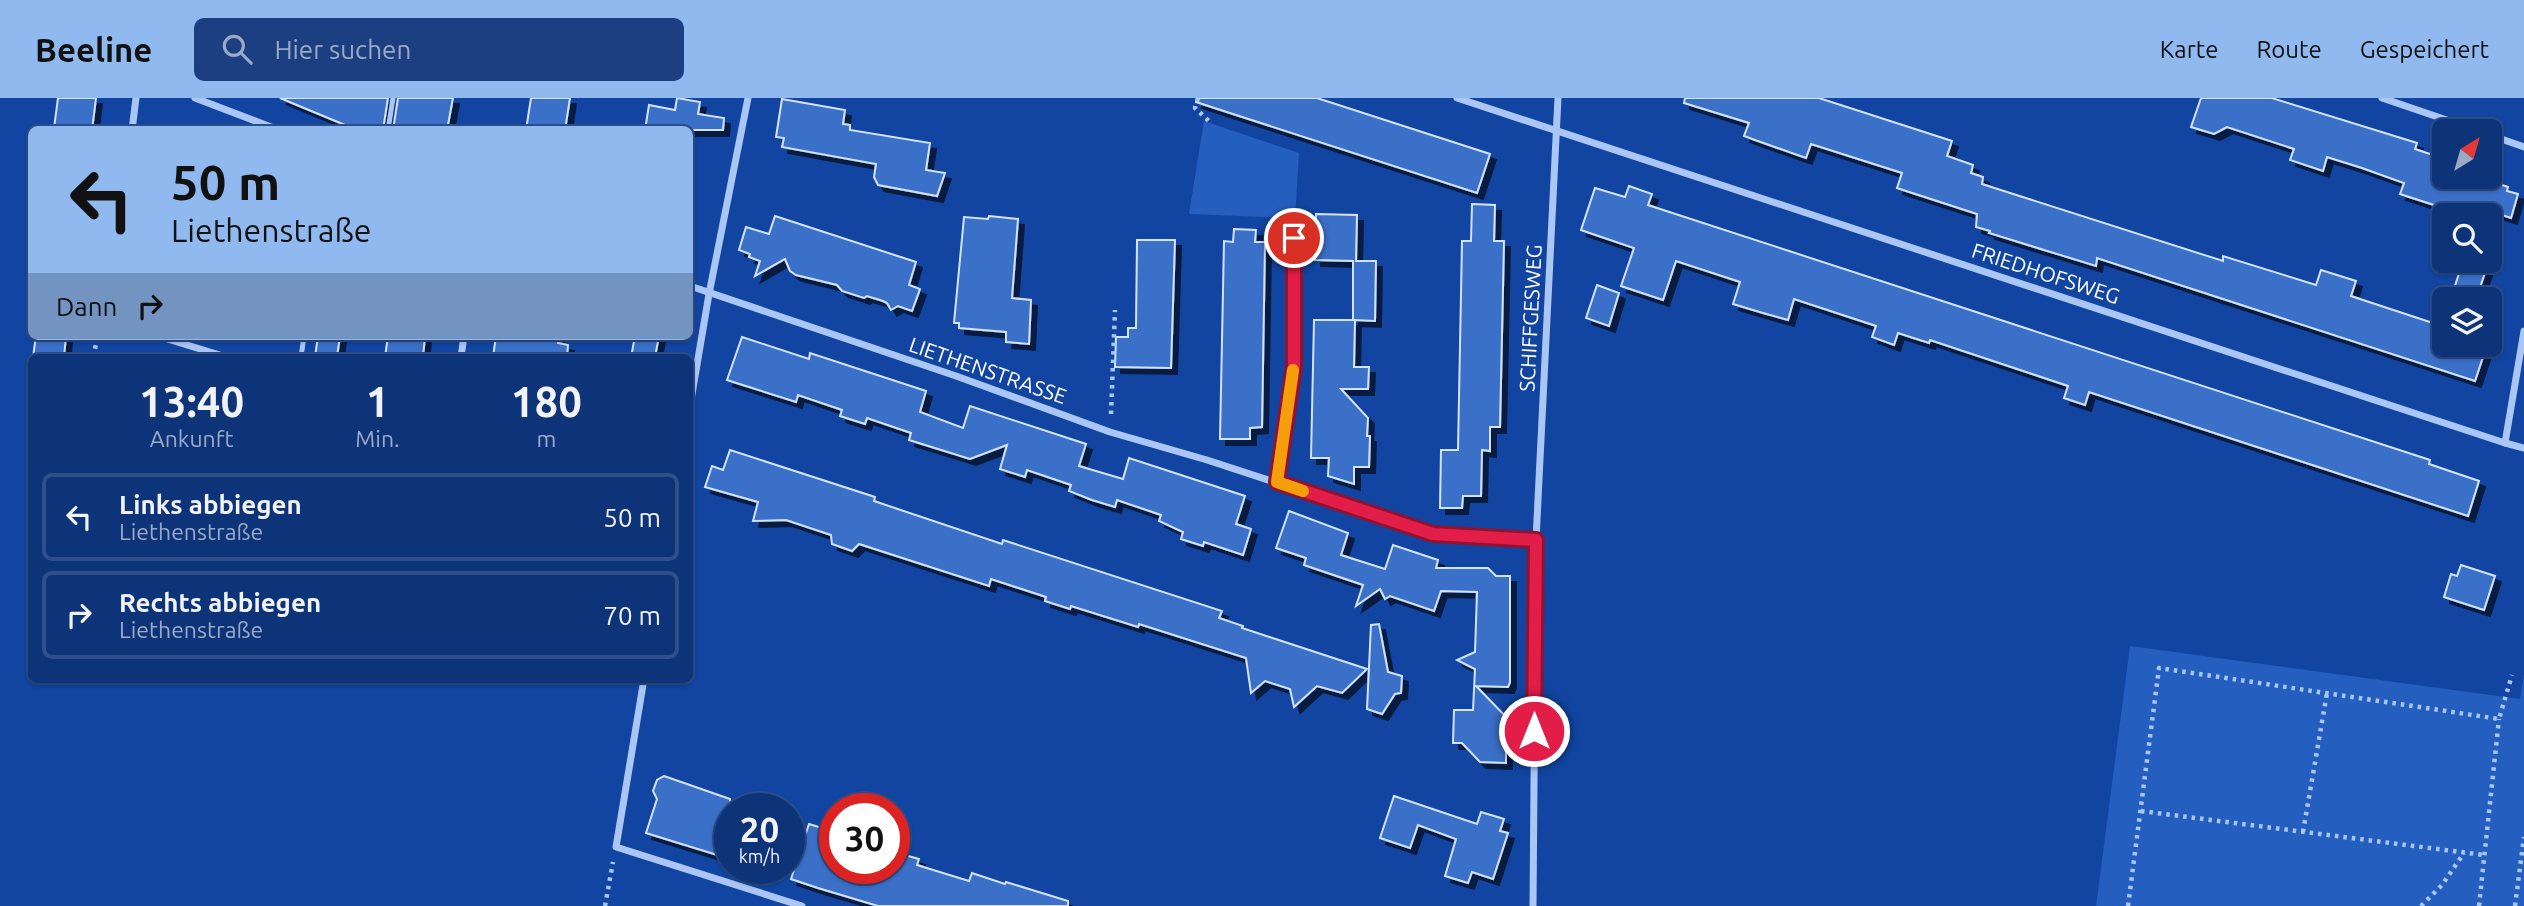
<!DOCTYPE html>
<html lang="de">
<head>
<meta charset="utf-8">
<style>
	:root { --surface:#0d3479; --page:#1b3f80; --text:#f1f3f6; --muted:#9aaac6; --line:#2d4f8a; --accent:#90b9f0 }
	body { margin:0; font-family:Ubuntu,sans-serif; background:var(--page); color:var(--text); height:100vh; display:flex; flex-direction:column; font-size:26px; white-space:nowrap }
	* { box-sizing:border-box; margin:0 }
	p { font-size:23px; color:var(--muted) }
	.icon { flex:none; width:38px; height:38px; fill:none; stroke:currentColor; stroke-width:2; stroke-linecap:round; stroke-linejoin:round }
	.map { position:relative; flex:1; overflow:hidden }
	.panel { position:absolute; left:28px; top:256px; width:665px; height:329px; display:flex; flex-direction:column; background:var(--surface); border-radius:10px; box-shadow:0 2px 5px #0004,0 0 0 2px var(--line) }
	.panel>* { flex:none }
	.guide { position:absolute; left:28px; top:28px; width:665px; height:214px; border-radius:10px; box-shadow:0 2px 5px #0004,0 0 0 2px var(--line); background:#90b9f0; color:#111; overflow:hidden }
	.needle { width:46px; rotate:37deg }
	.fabs { position:absolute; left:2432px; top:21px; display:grid; gap:14px }
	.fabs a { display:grid; place-items:center; width:70px; height:70px; border-radius:10px; background:var(--surface); box-shadow:0 2px 5px #0004,0 0 0 2px var(--line); font-size:35px }
	.speed { position:absolute; left:714px; top:695px; display:flex; gap:14px; font-size:35px; font-weight:700; text-align:center }
	.speed>* { display:grid; place-content:center; width:91px; height:91px; border-radius:50%; background:var(--surface); box-shadow:0 2px 5px #0004,0 0 0 2px var(--line); line-height:1 }
	.speed small { font-size:18px; font-weight:400 }
	.speed .limit { border:10px solid #d22; background:#fff; color:#111 }
	.pin { position:absolute; display:grid; place-items:center; width:60px; height:60px; color:#fff; margin:-30px; border:4px solid #fff; border-radius:50%; box-shadow:0 2px 7px #0007 }
	.me { position:absolute; width:77px; margin:-38px; rotate:0deg; stroke-linejoin:round; filter:drop-shadow(0 0 5px #0008) }
	.turn { display:flex; align-items:center; gap:24px; height:147px; padding:0 28px; font-size:32px }
	.turn .icon { width:91px; height:91px; stroke-width:2.5 }
	.turn b { display:block; font-size:49px; line-height:60px }
	.then { display:flex; align-items:center; height:66px; padding:0 28px; background:#0003; gap:14px; font-size:26px }
	.eta { display:flex; justify-content:space-evenly; align-items:center; height:119px; text-align:center }
	.eta b { font-size:42px; font-weight:700; line-height:49px }
	ul { padding:0; list-style:none }
	li { display:flex; align-items:center; gap:21px; height:88px; margin:0 14px 10px; padding:0 14px; border:4px solid var(--line); border-radius:10px }
	li div { flex:1 }
	li b { display:block; font-size:26px }
	li em { font-style:normal }
	header { display:flex; align-items:center; gap:42px; box-sizing:border-box; height:98px; padding:0 35px; background:var(--accent); color:#111 }
	header strong { font-size:33px }
	nav { display:flex; gap:38px; margin-inline-start:auto; font-size:24px }
	.search { width:490px; height:63px; background:var(--page); display:flex; align-items:center; gap:18px; box-sizing:border-box; padding:0 24px; border-radius:10px; color:var(--muted); font-size:26px }
	.map>svg:first-child { display:block }
	.green { fill:#245ebf }
	.building { fill:#3a6fc8; stroke:#d3e3fe; stroke-width:2; filter:url(#shadow) }
	.lines { fill:none; stroke-linecap:round; stroke-linejoin:round }
	.path { stroke:#aac6f5; stroke-width:4.5; stroke-dasharray:3.5 5; stroke-linecap:butt }
	.service { stroke:#aac6f5; stroke-width:5 }
	.minor { stroke:#aac6f5; stroke-width:7 }
	.route-casing { stroke:#92132f; stroke-width:18 }
	.route { stroke:#e11d48; stroke-width:12 }
	.slow { stroke:#f59e0b; stroke-width:12 }
	.labels { text-anchor:middle; dominant-baseline:central; stroke-width:7; stroke-linejoin:round; paint-order:stroke }
	.street-label { font-size:21px; fill:#fff; stroke:#1145a1 }
</style>
</head>
<body>
<header>
<strong>Beeline</strong>
<div class="search"><svg class="icon" aria-label="search" viewBox="0 0 24 24"><circle cx="10" cy="10" r="6"/><path d="M15 15l6 6"/></svg>Hier suchen</div>
<nav><a>Karte</a><a>Route</a><a>Gespeichert</a></nav>
</header>
<div class="map">
<svg width="2524" height="808" viewBox="0 0 2524 808">
	<defs>
		<filter id="shadow"><feDropShadow dx="6" dy="6" stdDeviation="0" flood-color="#0009"/></filter>
	</defs>
	<rect width="100%" height="100%" fill="#1145a1"/>
	<!-- green -->
	<g class="green">
		<polygon points="1204,23 1299,55 1295,120 1189,116"/>
		<polygon points="2130,548 2520,601 2524,576 2524,808 2096,808"/>
	</g>
	<!-- building -->
	<g class="building">
		<polygon points="58,0 96,0 92,32 54,30"/>
		<polygon points="280,0 388,0 383,32 345,27"/>
		<polygon points="398,0 453,0 447,32 393,32"/>
		<polygon points="531,0 570,0 565,32 526,32"/>
		<polygon points="677,0 700,4 698,16 724,20 723,32 645,32 649,7 675,12"/>
		<polygon points="1197,0 1317,0 1490,56 1477,95 1196,4"/>
		<polygon points="1685,0 1819,0 1952,43 1947,58 1973,67 1971,75 1983,79 1982,86 2223,163 2223,158 2316,187 2321,172 2356,183 2351,198 2445,229 2445,247 2487,247 2475,283 2097,160 2096,168 1989,135 1990,133 1976,129 1977,116 1897,90 1902,75 1811,46 1806,60 1755,42 1744,38 1749,25 1684,5"/>
		<polygon points="2201,0 2272,0 2417,45 2415,51 2445,61 2445,79 2478,79 2508,89 2507,93 2518,96 2511,120 2499,116 2465,117 2400,96 2404,85 2362,70 2327,59 2323,73 2290,62 2294,51 2227,29 2214,36 2191,29"/>
		<polygon points="782,1 845,12 843,26 850,27 850,32 930,45 926,72 945,75 937,98 878,87 874,79 876,66 782,49 784,40 776,39"/>
		<polygon points="1629,88 1652,96 1648,107 2430,362 2429,366 2479,383 2468,418 2089,294 2085,307 2064,300 2068,288 1930,242 1929,245 1898,235 1894,247 1872,239 1876,228 1794,201 1788,222 1763,215 1733,206 1740,184 1676,163 1663,202 1621,188 1634,150 1581,132 1595,90 1625,99"/>
		<polygon points="1472,106 1495,107 1494,143 1504,143 1500,329 1490,329 1490,353 1482,352 1481,398 1463,398 1462,410 1440,410 1441,352 1458,352 1462,143 1471,143"/>
		<polygon points="1316,116 1357,117 1356,163 1376,163 1375,223 1355,222 1354,269 1369,269 1368,291 1341,291 1368,320 1367,338 1370,338 1369,369 1354,369 1354,386 1328,378 1329,360 1311,360 1314,222 1353,222 1353,163 1315,162"/>
		<polygon points="775,118 916,164 909,187 920,191 912,213 898,208 891,212 887,205 883,203 867,198 864,200 842,193 837,187 796,177 790,173 785,161 755,178 760,163 749,159 750,156 739,152 746,129 769,136"/>
		<polygon points="989,118 1018,121 1012,200 1031,202 1029,246 1006,244 1006,234 959,230 959,225 954,225 964,119 988,121"/>
		<polygon points="1234,131 1256,132 1255,144 1265,144 1262,329 1250,330 1250,341 1220,341 1224,143 1233,144"/>
		<polygon points="1137,142 1175,142 1171,270 1115,269 1116,239 1128,239 1128,230 1136,230"/>
		<polygon points="2463,163 2489,163 2476,201 2453,194"/>
		<polygon points="1597,187 1619,195 1609,228 1586,220"/>
		<polygon points="36,238 66,238 64,259 33,259"/>
		<polygon points="318,238 340,238 337,259 315,259"/>
		<polygon points="388,238 425,238 423,259 385,259"/>
		<polygon points="496,238 534,242 535,238 559,238 558,245 568,247 567,259 493,259"/>
		<polygon points="635,238 659,238 655,259 631,259"/>
		<polygon points="742,239 809,261 810,255 926,293 920,314 963,330 970,308 1086,346 1079,368 1123,381 1129,360 1245,398 1236,426 1251,431 1243,457 1204,444 1203,448 1181,441 1183,434 1159,423 1161,417 1117,402 1115,409 1092,402 1069,393 1071,387 1027,372 1025,379 1000,371 1007,347 970,361 909,342 911,335 867,320 865,326 840,318 842,312 798,297 796,304 727,282"/>
		<polygon points="730,352 875,399 874,403 1002,446 1003,442 1222,513 1219,520 1243,528 1242,530 1367,571 1342,595 1317,588 1294,609 1290,591 1265,583 1251,595 1246,560 1139,526 1138,529 1071,508 1070,511 1045,503 1046,499 991,481 989,488 859,446 852,453 832,446 831,437 786,422 753,423 758,404 705,389 712,368 723,372"/>
		<polygon points="1289,413 1348,435 1341,457 1385,471 1393,447 1438,462 1436,470 1488,470 1496,478 1510,478 1510,584 1508,589 1476,588 1513,626 1506,633 1506,665 1480,664 1462,645 1453,645 1454,612 1473,612 1475,571 1457,562 1475,554 1477,494 1441,493 1434,513 1390,498 1385,501 1380,491 1356,508 1363,487 1304,467 1306,460 1276,450"/>
		<polygon points="2461,467 2495,478 2484,512 2444,499 2451,476 2457,478"/>
		<polygon points="1379,526 1388,574 1402,578 1401,595 1395,596 1382,616 1367,611 1371,527"/>
		<polygon points="664,678 730,701 730,761 646,735 657,701 653,693 657,682"/>
		<polygon points="1394,698 1477,726 1481,714 1504,721 1500,733 1508,735 1493,781 1472,774 1468,785 1445,778 1456,741 1418,727 1410,750 1380,740"/>
		<polygon points="809,726 835,734 829,757 835,759 835,770 894,770 894,754 919,761 917,767 969,783 972,775 1005,786 1006,784 1068,803 1068,808 878,808 818,790 791,781"/>
	</g>
	<g class="lines">
		<!-- path -->
		<g class="path">
			<polyline points="1198,0 1195,10 1212,26"/>
			<polyline points="93,259 98,238"/>
			<polyline points="1111,316 1115,212"/>
			<polyline points="2141,713 2484,757"/>
			<polyline points="2303,734 2327,595"/>
			<polyline points="605,808 613,764"/>
			<polyline points="2128,808 2159,570 2499,621 2512,577"/>
			<polyline points="2421,808 2442,787 2464,755"/>
			<polyline points="2479,808 2499,621"/>
			<polyline points="2515,808 2524,739"/>
		</g>
		<!-- service -->
		<g class="service">
			<polyline points="388,32 393,0"/>
			<polyline points="301,259 304,238"/>
		</g>
		<!-- minor -->
		<g class="minor">
			<polyline points="195,0 279,32"/>
			<polyline points="1457,0 2505,345 2524,350"/>
			<polyline points="2382,0 2479,33"/>
			<polyline points="132,32 136,0"/>
			<polyline points="2490,37 2524,49"/>
			<polyline points="690,188 956,278 1110,334 1207,362 1433,436 1536,442"/>
			<polyline points="158,238 226,259"/>
			<polyline points="461,259 464,238"/>
			<polyline points="690,308 709,196 748,0"/>
			<polyline points="2505,345 2524,233"/>
			<polyline points="1277,384 1294,268 1294,140"/>
			<polyline points="644,581 616,749 802,808"/>
			<polyline points="1533,808 1536,442 1558,0"/>
		</g>
	</g>
	<g class="lines">
		<!-- route casing -->
		<g class="route-casing">
			<polyline id="route" points="1294,140 1294,268 1277,384 1433,436 1536,442 1534,633"/>
		</g>
		<!-- route -->
		<use href="#route" class="route"/>
		<!-- slow -->
		<polyline class="slow" points="1293,272 1277,384 1303,393"/>
	</g>
	<g class="labels">
		<!-- street labels -->
		<g class="street-label">
			<text transform="translate(2046 175) rotate(18)">FRIEDHOFSWEG</text>
			<text transform="translate(1530 220) rotate(-87)">SCHIFFGESWEG</text>
			<text transform="translate(988 272) rotate(19)">LIETHENSTRASSE</text>
		</g>
	</g>
</svg>
<div class="fabs">
<a><svg class="needle" viewBox="-14 -14 28 28"><path d="M0-13l5 13h-10z" fill="#e53935"/><path d="M0 13l5-13h-10z" fill="#9aaac6"/></svg></a>
<a><svg class="icon" aria-label="search" viewBox="0 0 24 24"><circle cx="10" cy="10" r="6"/><path d="M15 15l6 6"/></svg></a>
<a><svg class="icon" aria-label="layers" viewBox="0 0 24 24"><path d="M12 4l9 5-9 5-9-5zM3 14l9 5 9-5"/></svg></a>
</div>
<div class="speed"><div>20<small>km/h</small></div><div class="limit">30</div></div>
<div class="pin" style="left:1294px;top:140px;background:#d93025"><svg class="icon" aria-label="arrive" viewBox="0 0 24 24"><path d="M6 21V4h12l-3 4 3 4H6"/></svg></div>
<svg class="me" style="left:1534px;top:633px" viewBox="-20 -20 40 40"><circle r="17" fill="#e11d48" stroke="#fff" stroke-width="3"/><path d="M0-11L8 9 0 5-8 9z" fill="#fff"/></svg>
<div class="guide">
<div class="turn"><svg class="icon" aria-label="left" viewBox="0 0 24 24"><path d="M17 20v-9H6M10 6l-5 5 5 5"/></svg><div><b>50 m</b>Liethenstraße</div></div>
<div class="then">Dann<svg class="icon" aria-label="right" viewBox="0 0 24 24"><path d="M7 20v-9h11M14 6l5 5-5 5"/></svg></div>
</div>
<section class="panel">
<div class="eta">
<div><b>13:40</b><p>Ankunft</p></div>
<div><b>1</b><p>Min.</p></div>
<div><b>180</b><p>m</p></div>
</div>
<ul>
<li><svg class="icon" aria-label="left" viewBox="0 0 24 24"><path d="M17 20v-9H6M10 6l-5 5 5 5"/></svg><div><b>Links abbiegen</b><p>Liethenstraße</p></div><em>50 m</em></li>
<li><svg class="icon" aria-label="right" viewBox="0 0 24 24"><path d="M7 20v-9h11M14 6l5 5-5 5"/></svg><div><b>Rechts abbiegen</b><p>Liethenstraße</p></div><em>70 m</em></li>
</ul>
</section>
</div>
</body>
</html>
